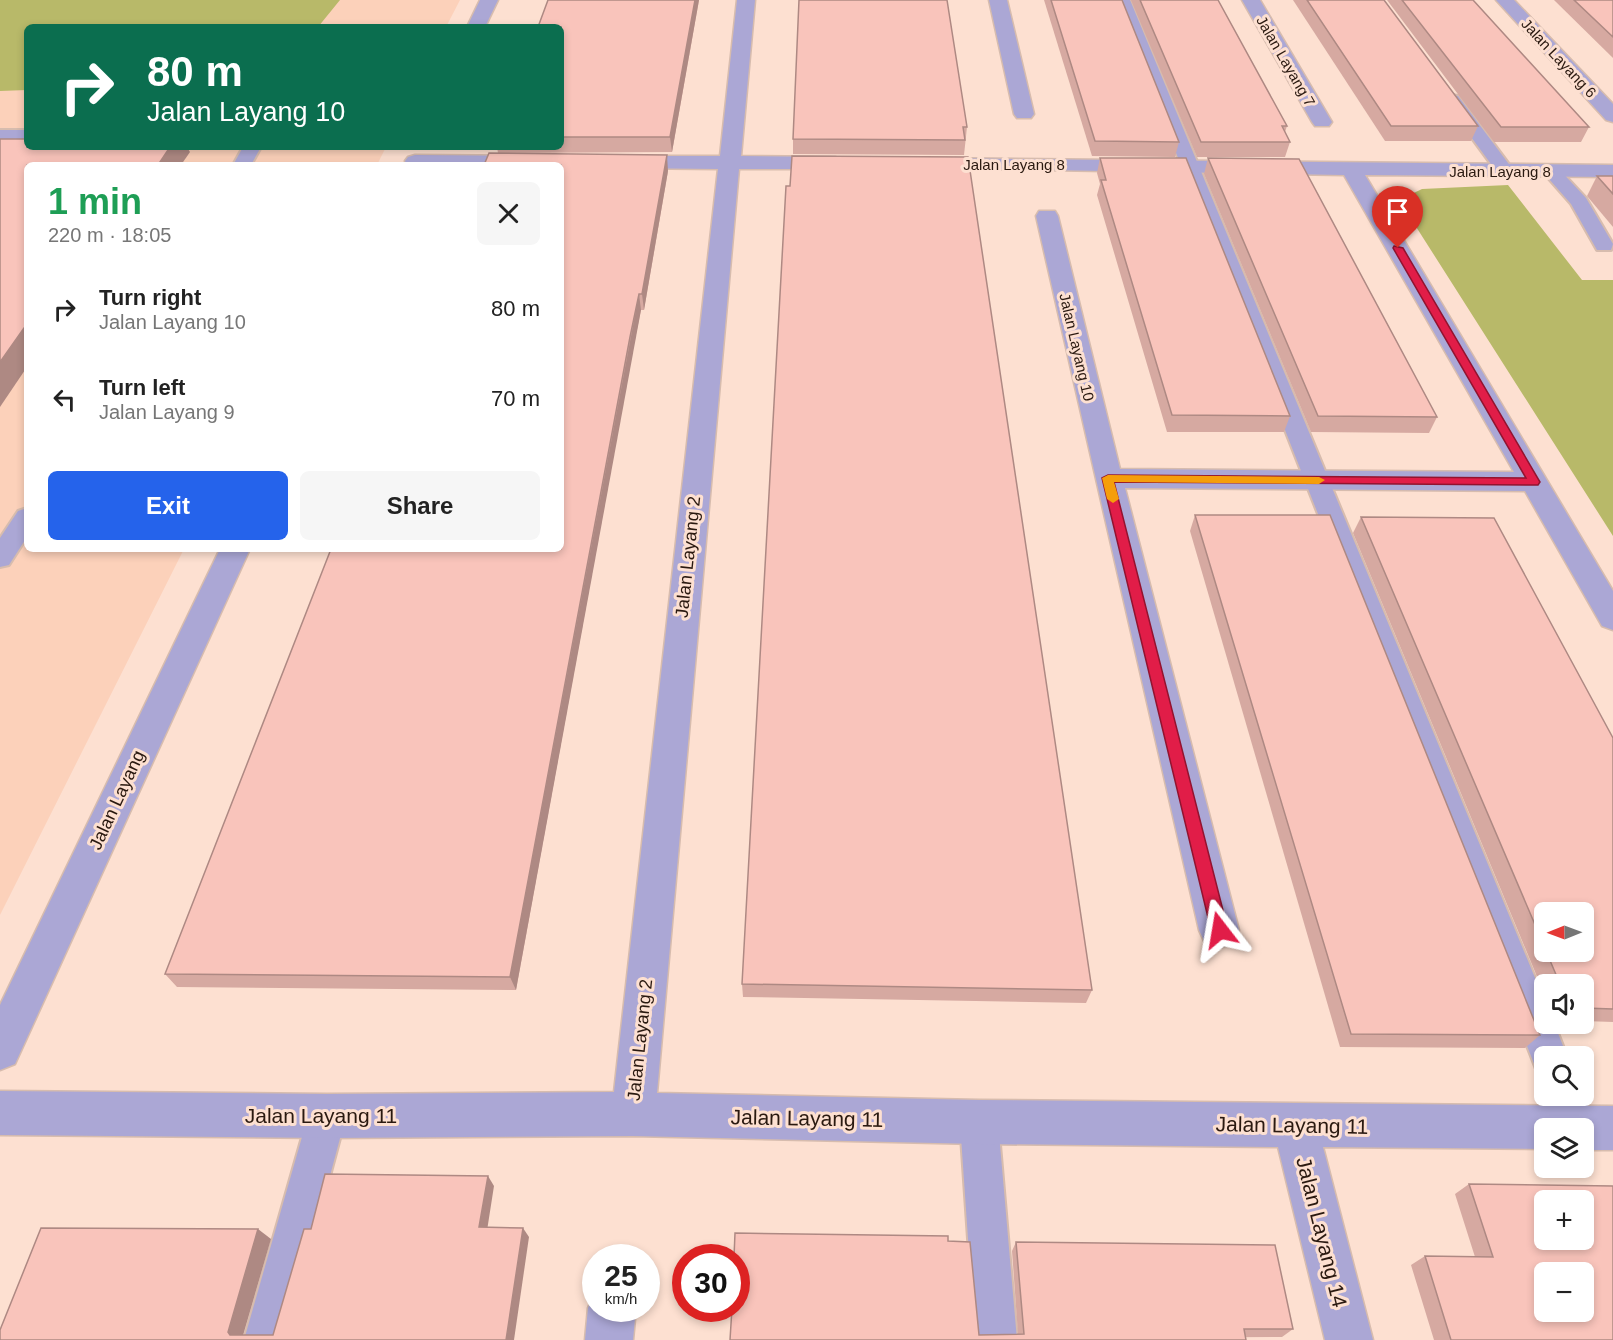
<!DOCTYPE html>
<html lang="en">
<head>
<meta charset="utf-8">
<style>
	:root { --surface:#fff; --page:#f6f6f6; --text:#222; --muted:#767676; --accent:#2563eb }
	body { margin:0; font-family:Arial,sans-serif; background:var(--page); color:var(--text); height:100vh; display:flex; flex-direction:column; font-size:22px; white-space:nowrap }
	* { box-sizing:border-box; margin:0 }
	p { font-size:20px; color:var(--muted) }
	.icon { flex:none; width:33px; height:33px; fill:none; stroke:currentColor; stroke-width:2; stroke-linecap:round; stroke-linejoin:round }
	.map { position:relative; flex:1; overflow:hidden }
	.sheet { position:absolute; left:24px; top:162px; width:540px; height:390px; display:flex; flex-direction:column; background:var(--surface); border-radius:9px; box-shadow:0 3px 9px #0003 }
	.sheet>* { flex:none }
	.banner { position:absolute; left:24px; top:24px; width:540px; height:126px; border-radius:9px; box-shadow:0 3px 9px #0003; background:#0b6e4f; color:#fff; overflow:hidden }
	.needle { width:39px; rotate:269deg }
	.buttons { position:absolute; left:1534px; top:902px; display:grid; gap:12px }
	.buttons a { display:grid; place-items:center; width:60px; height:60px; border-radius:9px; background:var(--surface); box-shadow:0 3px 9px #0003; font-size:30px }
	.speed { position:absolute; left:582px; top:1244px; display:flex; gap:12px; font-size:30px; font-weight:700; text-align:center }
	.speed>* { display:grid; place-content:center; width:78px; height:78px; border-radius:50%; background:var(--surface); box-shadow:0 3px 9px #0003; line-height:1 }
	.speed small { font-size:15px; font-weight:400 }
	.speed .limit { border:9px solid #d22; background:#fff; color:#111 }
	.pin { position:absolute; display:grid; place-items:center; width:51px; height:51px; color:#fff; margin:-62px -26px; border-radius:50% 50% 50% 0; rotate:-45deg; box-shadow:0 0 6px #0007 }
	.pin .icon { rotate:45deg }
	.me { position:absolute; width:66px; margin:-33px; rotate:346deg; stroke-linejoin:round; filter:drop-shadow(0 0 4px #0008) }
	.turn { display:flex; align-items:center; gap:21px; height:126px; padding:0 24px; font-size:27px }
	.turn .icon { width:78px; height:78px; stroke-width:2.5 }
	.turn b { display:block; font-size:42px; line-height:51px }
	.round { display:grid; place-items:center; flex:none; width:63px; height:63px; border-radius:9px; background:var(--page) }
	.overview { display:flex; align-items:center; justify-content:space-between; height:102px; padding:0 24px }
	h1 { font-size:36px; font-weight:700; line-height:45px; color:#1e9e55 }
	.button { display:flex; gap:12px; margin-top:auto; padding:12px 24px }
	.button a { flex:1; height:69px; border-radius:9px; background:var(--accent); color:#fff; font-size:24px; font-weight:700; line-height:69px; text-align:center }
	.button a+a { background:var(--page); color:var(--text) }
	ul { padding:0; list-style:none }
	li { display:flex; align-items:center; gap:18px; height:90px; padding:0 24px }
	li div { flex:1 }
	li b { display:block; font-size:22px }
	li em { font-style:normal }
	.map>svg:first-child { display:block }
	.built { fill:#fcd1ba }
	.green { fill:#b8b969 }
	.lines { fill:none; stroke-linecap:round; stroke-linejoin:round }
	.lane-casing { stroke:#d7bcae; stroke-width:4 }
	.street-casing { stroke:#d7bcae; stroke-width:3 }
	.lane { fill:#aba7d5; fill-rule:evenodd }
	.street { fill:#aba7d5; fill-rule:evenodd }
	.wall { fill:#d6a9a1; fill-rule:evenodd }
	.shaded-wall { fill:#ae8983 }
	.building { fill:#f9c4bb; stroke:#ae8983; stroke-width:1.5; fill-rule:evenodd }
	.route { fill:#e11d48; stroke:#92132f; stroke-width:1.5 }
	.slow { fill:#f59e0b }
	.labels { text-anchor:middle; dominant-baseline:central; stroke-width:6; stroke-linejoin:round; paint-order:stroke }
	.far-street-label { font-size:15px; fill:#2a1910; stroke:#fde0d1 }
	.street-label { font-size:18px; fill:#2a1910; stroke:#fde0d1 }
	.near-street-label { font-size:21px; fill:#2a1910; stroke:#fde0d1 }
</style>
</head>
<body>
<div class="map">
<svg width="1613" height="1340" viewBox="0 0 1613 1340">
	<rect width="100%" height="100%" fill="#fde0d1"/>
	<!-- built -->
	<polygon class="built" points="0,0 460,0 446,27 27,27 27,147 386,147 377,165 27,165 27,549 184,549 0,915"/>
	<!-- green -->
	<g class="green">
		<polygon points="0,0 340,0 318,27 27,27 27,90 0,91"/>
		<polygon points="1508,185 1582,280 1613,280 1613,536 1399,200 1422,189"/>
	</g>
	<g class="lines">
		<!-- lane casing -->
		<g class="lane-casing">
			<g id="lane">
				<polygon points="1116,0 1130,0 1545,1002 1545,1023 1554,1023 1567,1056 1545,1056 1545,1072 1536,1069 1531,1056"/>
				<polygon points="1452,95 1458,96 1511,167 1514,171 1511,175 1499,175 1444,100"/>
				<rect x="0" y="130" width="27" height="10"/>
				<polygon points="243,147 261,147 251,165 233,165"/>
				<polygon points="1551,166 1557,167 1586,198 1613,244 1611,250 1597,250 1571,204 1542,171"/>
				<polygon points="27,508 27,537 9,565 0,567 0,538 18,511"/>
				<polygon points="1545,1095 1583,1095 1597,1128 1591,1141 1584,1144 1584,1128 1559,1128"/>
				<polygon points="327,1097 340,1103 346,1116 286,1340 244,1340 308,1116 314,1103"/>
				<polygon points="979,1103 992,1109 998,1122 1017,1340 975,1340 960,1122 966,1109"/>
			</g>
		</g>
		<!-- street casing -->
		<g class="street-casing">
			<g id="street">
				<polygon points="480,0 498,0 485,27 467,27"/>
				<polygon points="737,0 755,0 741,156 835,157 842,159 846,163 842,167 835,169 739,169 657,1093 979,1100 1613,1106 1613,1150 1584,1150 1584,1128 1545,1128 1545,1149 1323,1147 1373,1340 1325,1340 1278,1147 979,1144 633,1136 327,1138 0,1135 0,1091 327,1094 614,1092 718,169 622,168 615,166 612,162 615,158 622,156 720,156"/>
				<polygon points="989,0 1007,0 1034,114 1031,118 1017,118 1014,114"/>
				<polygon points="1242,0 1260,0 1332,122 1329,126 1315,126 1312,122"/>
				<polygon points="1496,0 1514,0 1613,104 1613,122 1606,120"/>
				<polygon points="415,155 532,156 539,158 542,162 540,165 407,165 405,161 408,157"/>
				<polygon points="925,158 1613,165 1613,177 1365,175 1613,591 1613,630 1602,626 1525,491 1125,488 1239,930 1233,943 1219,948 1205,943 1199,930 1036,216 1039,211 1055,211 1058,216 1120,469 1514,472 1344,175 918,168 914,164 918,160"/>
				<polygon points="220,549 250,549 15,1064 0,1070 0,1005"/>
				<polygon points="595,1291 596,1308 636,1308 633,1340 585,1340 588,1308"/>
			</g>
		</g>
		<!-- lane -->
		<use href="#lane" class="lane"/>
		<!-- street -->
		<use href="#street" class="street"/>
	</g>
	<!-- wall -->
	<g class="wall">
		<polygon points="548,0 699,0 672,152 498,153 497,147 561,147 561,27"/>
		<polygon points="1044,0 1122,0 1179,142 1175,157 1092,156"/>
		<polygon points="1131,0 1218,0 1287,126 1285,132 1290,142 1285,157 1197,157"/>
		<polygon points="1293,0 1384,0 1478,126 1471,141 1385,141"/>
		<polygon points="1387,0 1473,0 1589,127 1581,142 1494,142"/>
		<polygon points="1554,0 1613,0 1613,58"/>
		<polygon points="967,127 964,155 793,154 793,139"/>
		<polygon points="1100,158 1290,416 1284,432 1167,432 1097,195 1100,184 1097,173"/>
		<polygon points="1208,158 1437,417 1429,433 1311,432 1204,174"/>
		<polygon points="668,171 644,310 641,310 632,354 516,990 177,987 165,974"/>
		<polygon points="1597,176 1613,176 1613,227 1587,196"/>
		<polygon points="1195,515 1540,1035 1525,1048 1340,1047 1190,531"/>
		<path d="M1361,517L1613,738V1022L1584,1021V984H1545V996L1353,533ZM1545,912L1584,951H1545Z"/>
		<polygon points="742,984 1092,990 1086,1003 743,997"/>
		<polygon points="1469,1184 1613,1340 1434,1340 1411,1265 1425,1256 1475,1257 1455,1194"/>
		<polygon points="1016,1242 1293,1329 1282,1337 730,1340 1018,1334 1012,1251"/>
	</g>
	<!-- shaded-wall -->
	<g class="shaded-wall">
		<polygon points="695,0 699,0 672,152 670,137"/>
		<polygon points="170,147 187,147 190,152 181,165 158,165"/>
		<polygon points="667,155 668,171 644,310 642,294"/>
		<polygon points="639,294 641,310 516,990 510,977"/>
		<polygon points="24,328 27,333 27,367 0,407 0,362"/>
		<polygon points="488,1176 494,1186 486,1237 479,1227"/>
		<polygon points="523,1228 529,1237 514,1340 506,1340"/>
		<polygon points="258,1229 271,1239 242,1339 230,1335 228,1332"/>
	</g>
	<!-- building -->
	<g class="building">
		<polygon points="548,0 695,0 670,137 561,137 561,27 538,27"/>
		<polygon points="799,0 947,0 967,127 963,127 965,140 793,139"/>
		<polygon points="1051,0 1122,0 1179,142 1095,141"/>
		<polygon points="1140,0 1218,0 1287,126 1282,126 1290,142 1201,142"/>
		<polygon points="1307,0 1384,0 1478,126 1391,126"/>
		<polygon points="1402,0 1473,0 1589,127 1501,127"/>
		<polygon points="1574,0 1613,0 1613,37"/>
		<polygon points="0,139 27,139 27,147 170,147 158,165 27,165 27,328 24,328 0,362"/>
		<polygon points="489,153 667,155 642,294 639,294 630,337 510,977 165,974 331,549 561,549 561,165 484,165"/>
		<polygon points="792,156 968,157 1092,990 742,984 786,186 790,186"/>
		<polygon points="1100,158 1186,158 1290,416 1172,415 1101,180 1106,180"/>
		<polygon points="1208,158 1299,159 1437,417 1318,416"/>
		<polygon points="1597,176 1613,176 1613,194"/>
		<polygon points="1195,515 1330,515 1540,1035 1351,1034"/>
		<polygon points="1361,517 1494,518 1613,738 1613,1009 1584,1008 1584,984 1560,984 1546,951 1584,951 1584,912 1545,912 1545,948"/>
		<polygon points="325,1174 488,1176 479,1227 523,1228 506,1340 0,1340 0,1330 41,1228 258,1229 228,1332 230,1335 273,1335 304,1229 311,1229"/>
		<path d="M1469,1184L1613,1186V1340H1451L1425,1256L1493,1257ZM1545,1200H1584V1239H1545ZM1545,1272H1584V1311H1545Z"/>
		<polygon points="735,1233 948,1236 948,1241 970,1242 979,1335 1024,1334 1016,1242 1275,1245 1293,1329 1244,1329 1246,1340 730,1340 732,1308 736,1308 736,1257 734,1257"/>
	</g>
	<!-- route -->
	<polygon class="route" points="1394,246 1403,248 1540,482 1538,485 1114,482 1228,930 1225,935 1220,937 1214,935 1211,930 1102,478 1108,475 1526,478 1393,248"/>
	<!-- slow -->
	<polygon class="slow" points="1108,475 1319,477 1325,480 1319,484 1114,482 1119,499 1113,503 1107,499 1102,478"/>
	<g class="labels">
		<!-- far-street labels -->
		<g class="far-street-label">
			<text transform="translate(1559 58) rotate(47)">Jalan Layang 6</text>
			<text transform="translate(1286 61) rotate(60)">Jalan Layang 7</text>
			<text x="1014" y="164">Jalan Layang 8</text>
			<text x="1500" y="171">Jalan Layang 8</text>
			<text transform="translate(1077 347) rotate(77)">Jalan Layang 10</text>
		</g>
		<!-- street labels -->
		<g class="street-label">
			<text transform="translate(688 557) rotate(-84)">Jalan Layang 2</text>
			<text transform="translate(117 800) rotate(-65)">Jalan Layang</text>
			<text transform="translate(640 1040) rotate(-84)">Jalan Layang 2</text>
		</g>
		<!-- near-street labels -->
		<g class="near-street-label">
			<text x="321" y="1115">Jalan Layang 11</text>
			<text transform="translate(807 1118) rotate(1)">Jalan Layang 11</text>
			<text transform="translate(1292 1125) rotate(1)">Jalan Layang 11</text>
			<text transform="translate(1322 1232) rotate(76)">Jalan Layang 14</text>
		</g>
	</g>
</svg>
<div class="buttons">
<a><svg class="needle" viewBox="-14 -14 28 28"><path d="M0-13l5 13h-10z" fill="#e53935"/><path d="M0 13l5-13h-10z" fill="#767676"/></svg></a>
<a><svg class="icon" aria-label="sound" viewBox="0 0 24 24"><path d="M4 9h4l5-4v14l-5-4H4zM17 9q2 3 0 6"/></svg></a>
<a><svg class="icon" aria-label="search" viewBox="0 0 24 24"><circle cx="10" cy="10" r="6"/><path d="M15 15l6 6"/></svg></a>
<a><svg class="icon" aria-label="layers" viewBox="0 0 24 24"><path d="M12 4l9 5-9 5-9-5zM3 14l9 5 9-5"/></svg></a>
<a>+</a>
<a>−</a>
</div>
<div class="speed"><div>25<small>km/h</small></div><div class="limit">30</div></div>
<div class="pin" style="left:1398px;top:248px;background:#d93025"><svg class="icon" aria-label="arrive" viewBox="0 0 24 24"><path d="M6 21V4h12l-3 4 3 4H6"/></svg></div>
<svg class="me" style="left:1220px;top:930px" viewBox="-20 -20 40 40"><path d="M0-17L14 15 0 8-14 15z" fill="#e11d48" stroke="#fff" stroke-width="4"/></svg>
<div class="banner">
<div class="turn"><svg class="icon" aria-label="right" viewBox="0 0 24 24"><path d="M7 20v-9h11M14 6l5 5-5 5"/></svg><div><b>80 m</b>Jalan Layang 10</div></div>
</div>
<section class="sheet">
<div class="overview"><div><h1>1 min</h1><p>220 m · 18:05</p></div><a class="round"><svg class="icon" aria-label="close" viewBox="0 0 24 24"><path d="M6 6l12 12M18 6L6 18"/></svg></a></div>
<ul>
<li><svg class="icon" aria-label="right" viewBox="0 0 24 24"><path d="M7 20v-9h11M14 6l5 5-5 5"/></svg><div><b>Turn right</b><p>Jalan Layang 10</p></div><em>80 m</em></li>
<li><svg class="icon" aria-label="left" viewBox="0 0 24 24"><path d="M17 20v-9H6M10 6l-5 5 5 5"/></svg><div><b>Turn left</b><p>Jalan Layang 9</p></div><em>70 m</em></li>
</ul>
<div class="button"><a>Exit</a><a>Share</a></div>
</section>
</div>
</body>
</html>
